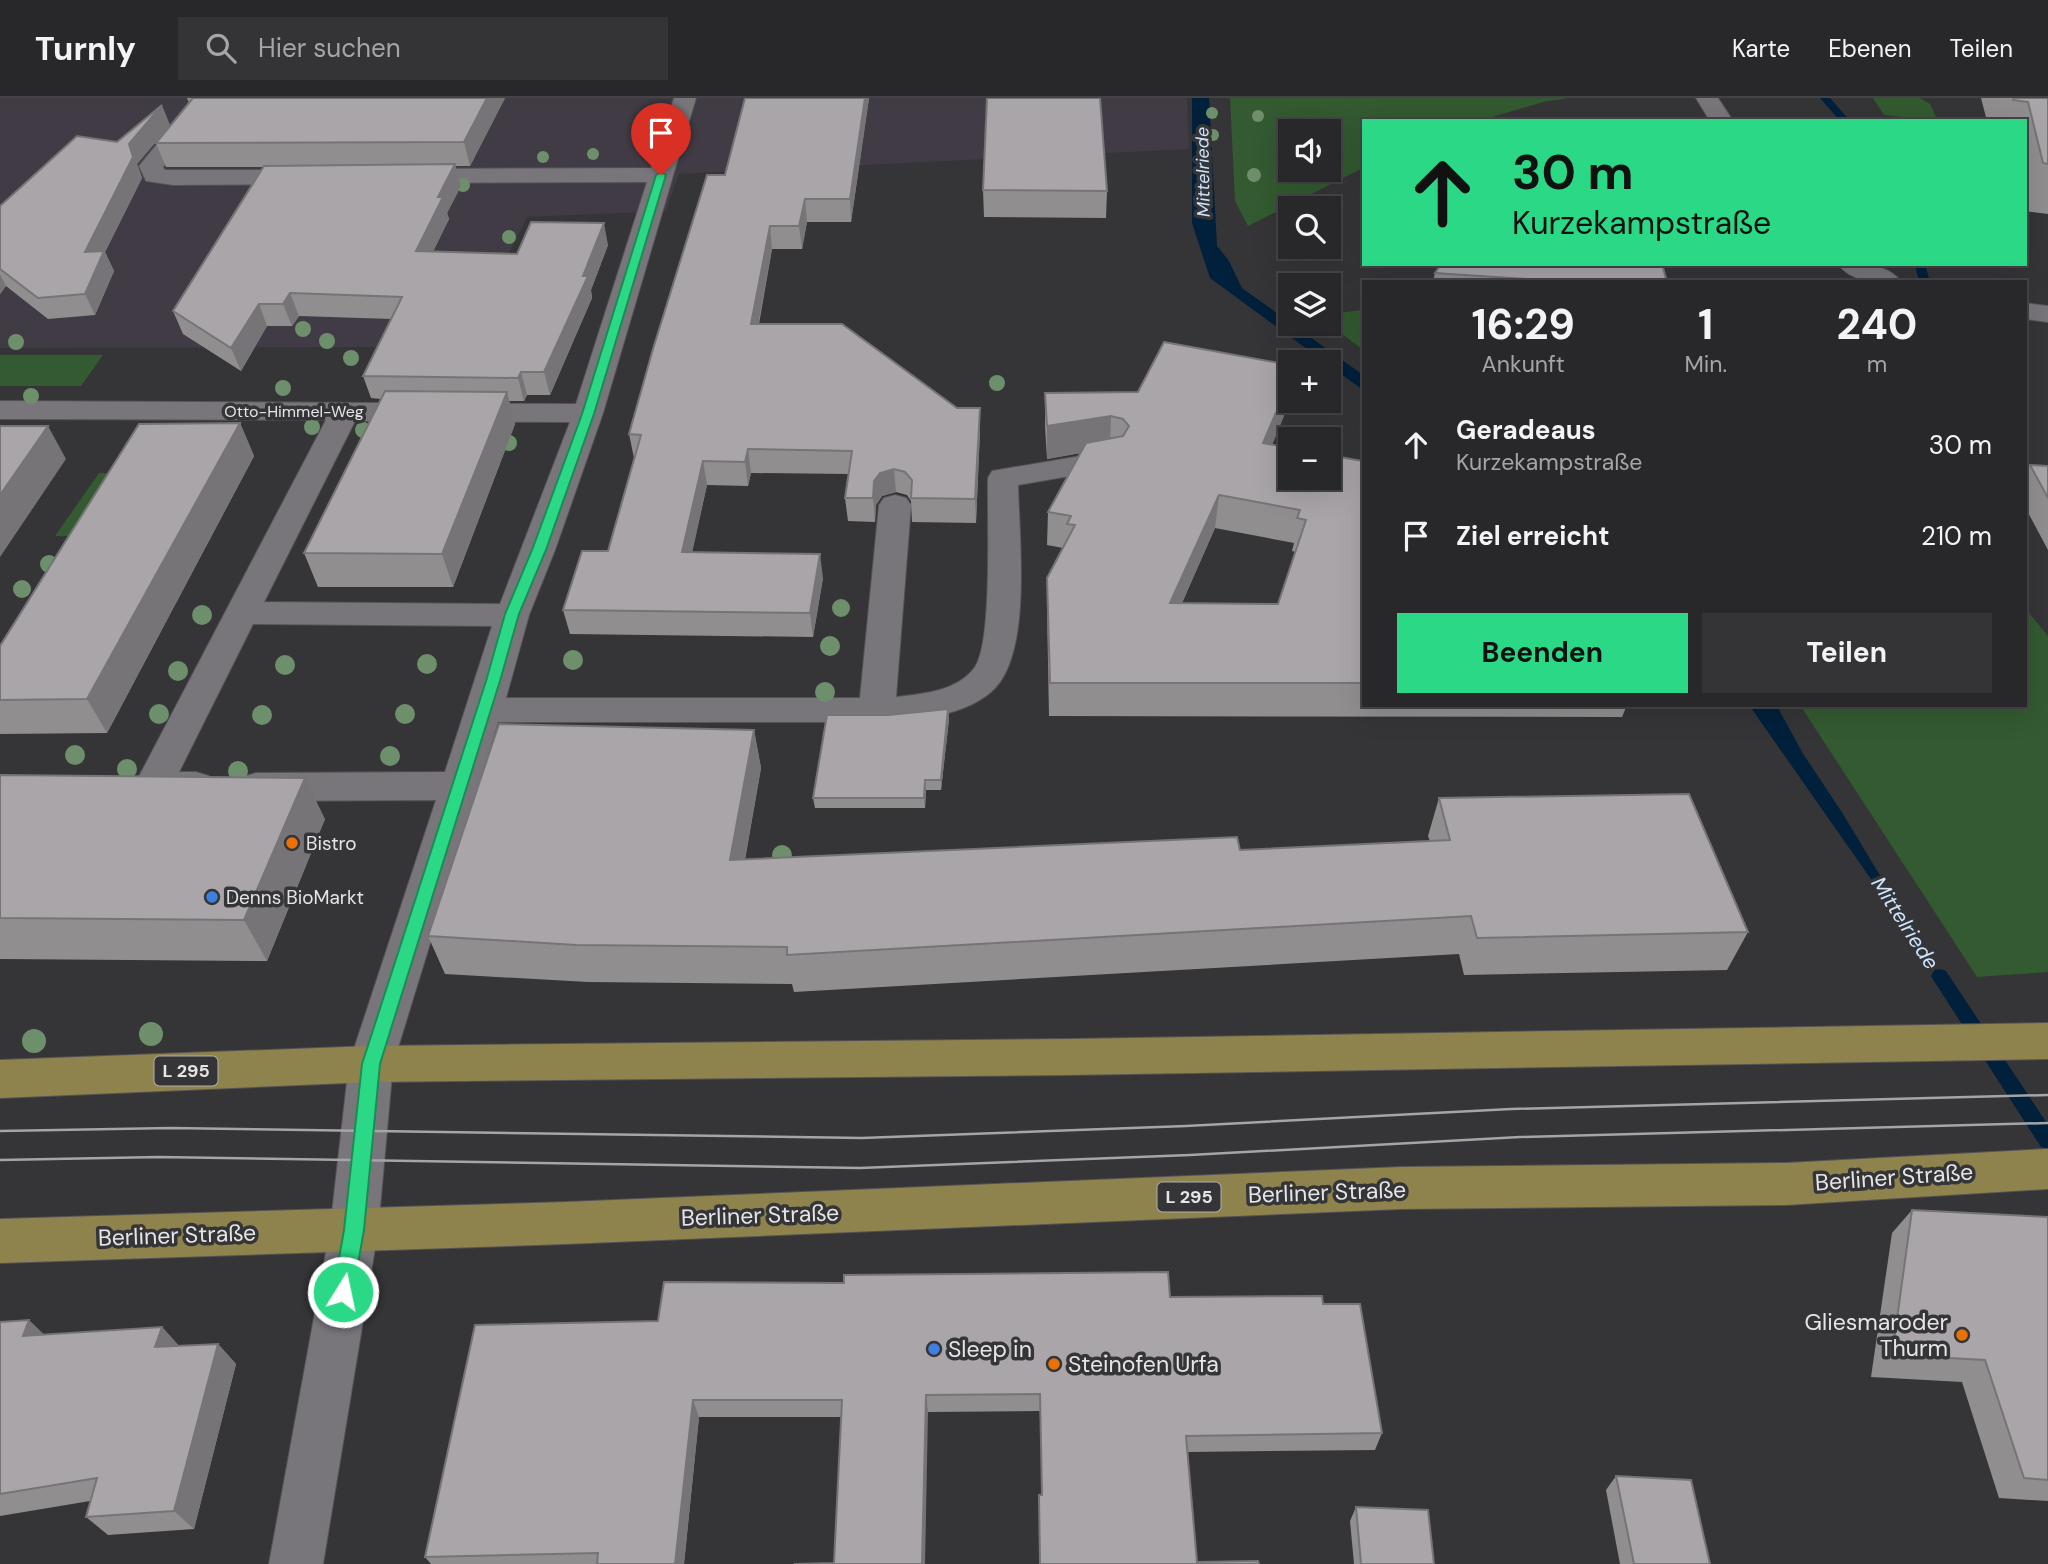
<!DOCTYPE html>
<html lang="de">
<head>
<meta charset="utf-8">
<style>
	:root { --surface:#282729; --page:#343335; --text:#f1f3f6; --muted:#a5a5a8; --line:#444446; --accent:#2ad885 }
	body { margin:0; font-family:"DM Sans",sans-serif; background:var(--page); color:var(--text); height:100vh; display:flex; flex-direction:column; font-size:26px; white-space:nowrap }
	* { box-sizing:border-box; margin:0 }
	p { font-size:23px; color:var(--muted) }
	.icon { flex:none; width:38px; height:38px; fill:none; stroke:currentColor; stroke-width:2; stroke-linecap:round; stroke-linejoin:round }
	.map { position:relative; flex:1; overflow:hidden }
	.drawer { position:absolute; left:1362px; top:182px; width:665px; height:427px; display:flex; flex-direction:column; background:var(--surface); border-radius:0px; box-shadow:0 7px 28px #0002,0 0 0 2px var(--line) }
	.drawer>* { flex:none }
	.banner { position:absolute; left:1362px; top:21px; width:665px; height:147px; border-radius:0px; box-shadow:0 7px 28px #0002,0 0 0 2px var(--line); background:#2ad885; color:#111; overflow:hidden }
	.fabs { position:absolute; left:1278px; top:21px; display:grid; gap:14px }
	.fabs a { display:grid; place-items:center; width:63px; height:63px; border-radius:0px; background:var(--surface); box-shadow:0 7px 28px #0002,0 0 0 2px var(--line); font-size:35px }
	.pin { position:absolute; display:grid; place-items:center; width:60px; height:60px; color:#fff; margin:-72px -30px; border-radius:50% 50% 50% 0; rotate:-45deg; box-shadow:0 0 7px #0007 }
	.pin .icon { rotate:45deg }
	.me { position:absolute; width:77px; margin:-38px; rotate:10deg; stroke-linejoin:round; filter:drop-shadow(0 0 5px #0008) }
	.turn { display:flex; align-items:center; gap:24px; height:147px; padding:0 35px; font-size:32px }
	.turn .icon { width:91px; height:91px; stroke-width:2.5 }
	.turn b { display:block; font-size:49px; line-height:60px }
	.eta { display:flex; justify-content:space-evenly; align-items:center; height:119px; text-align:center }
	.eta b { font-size:42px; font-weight:700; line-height:49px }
	.primary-button { display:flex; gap:14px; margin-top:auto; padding:14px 35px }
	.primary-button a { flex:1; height:80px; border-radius:0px; background:var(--accent); color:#111; font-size:28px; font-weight:700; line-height:80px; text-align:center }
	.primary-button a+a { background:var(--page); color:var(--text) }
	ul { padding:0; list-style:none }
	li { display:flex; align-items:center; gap:21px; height:91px; padding:0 35px }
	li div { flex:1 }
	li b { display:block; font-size:26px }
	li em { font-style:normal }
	header { display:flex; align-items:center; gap:42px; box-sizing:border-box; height:98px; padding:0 35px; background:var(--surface); border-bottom:2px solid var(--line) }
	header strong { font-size:33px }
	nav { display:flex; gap:38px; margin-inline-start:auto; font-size:24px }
	.search { width:490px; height:63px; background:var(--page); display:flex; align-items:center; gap:18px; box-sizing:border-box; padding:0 24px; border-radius:0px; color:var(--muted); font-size:26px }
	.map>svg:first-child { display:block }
	.built { fill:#403b44 }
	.green { fill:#335a30; fill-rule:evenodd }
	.water { fill:#01203c }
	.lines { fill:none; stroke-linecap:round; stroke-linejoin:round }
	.stream { fill:#01203c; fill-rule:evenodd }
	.minor-casing { stroke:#555356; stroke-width:2 }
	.major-casing { stroke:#555356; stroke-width:2 }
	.minor { fill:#78767a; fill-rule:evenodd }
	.major { fill:#8e834d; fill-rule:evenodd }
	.tram { stroke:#a5a4a7; stroke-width:2.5 }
	.tree { fill:#6e8f6b }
	.wall { fill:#918e90; fill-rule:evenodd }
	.shaded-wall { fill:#767476 }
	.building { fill:#a9a5a8; stroke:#767476; stroke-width:2; fill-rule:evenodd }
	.route { fill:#2ad885; stroke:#1b8c56; stroke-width:2 }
	.food-dot { fill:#e8710a; stroke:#353437; stroke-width:2.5 }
	.shop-dot { fill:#3f7fe0; stroke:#353437; stroke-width:2.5 }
	.labels { text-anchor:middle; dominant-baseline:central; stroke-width:7; stroke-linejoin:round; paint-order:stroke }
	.far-street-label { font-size:16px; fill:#e5e4e6; stroke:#353437 }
	.far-water-label { font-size:18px; font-style:italic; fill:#cce5ff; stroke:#353437 }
	.shield { fill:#353437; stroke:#b0afb2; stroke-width:2 }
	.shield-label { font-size:18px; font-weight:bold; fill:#e5e4e6 }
	.poi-label { font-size:19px; fill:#e5e4e6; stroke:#353437; text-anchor:start }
	.water-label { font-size:21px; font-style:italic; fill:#cce5ff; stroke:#353437 }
	.near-street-label { font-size:23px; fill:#e5e4e6; stroke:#353437 }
	.near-poi-label { font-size:23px; fill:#e5e4e6; stroke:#353437; text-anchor:start }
</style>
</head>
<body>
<header>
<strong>Turnly</strong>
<div class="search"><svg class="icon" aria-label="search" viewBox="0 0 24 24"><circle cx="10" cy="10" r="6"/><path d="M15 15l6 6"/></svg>Hier suchen</div>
<nav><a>Karte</a><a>Ebenen</a><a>Teilen</a></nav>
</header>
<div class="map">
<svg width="2048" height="1466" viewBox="0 0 2048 1466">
	<rect width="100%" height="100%" fill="#353437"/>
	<!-- built -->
	<polygon class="built" points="0,0 1187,0 1189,51 679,76 666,113 527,119 463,249 0,250"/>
	<!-- green -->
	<g class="green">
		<path d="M1230,0H1568L1543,4L1479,23H1363V70L1248,128L1235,103ZM1328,33V72H1290V33Z"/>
		<polygon points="1873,0 1920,0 1930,6 1938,23 1884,17"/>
		<polygon points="1363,212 1363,252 1328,225 1328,216"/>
		<polygon points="0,257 103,257 81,288 0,288"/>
		<polygon points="99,375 122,375 79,438 55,438"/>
		<polygon points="2025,510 2048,538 2048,874 1977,879 1800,607 2025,607"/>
	</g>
	<!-- water -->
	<g class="water">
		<polygon points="1192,0 1209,0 1217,148 1229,163 1242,190 1363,277 1363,292 1210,180 1192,125"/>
		<polygon points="1749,607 1777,608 1802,654 1843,716 1950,894"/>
	</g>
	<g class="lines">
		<!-- stream -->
		<g class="stream">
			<polygon points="1820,0 1830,0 1850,23 1840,23"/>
			<polygon points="1915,166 1925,166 1930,184 1919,184"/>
			<polygon points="1940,871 1946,873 2048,1027 2048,1051 2041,1049 1934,883 1931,878 1934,873"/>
		</g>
		<!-- minor casing -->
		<g class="minor-casing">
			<g id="minor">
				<path d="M674,0H696L603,315L555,452L529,517L506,600H860L879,407L884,400L895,397L906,400L911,407L896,599C923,596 958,593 975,569C993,543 987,417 988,380L992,373L1110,353L1121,356L1125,362L1121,368L1110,371L1018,387C1019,439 1033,559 991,594C964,617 923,621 889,624H498L393,966L378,1132L323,1466H269L330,1132L349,966L436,702L256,703L243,699L237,689L243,679L256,675L445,674L492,528L253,526L179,674H196L209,678L215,688L209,698C188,704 161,704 140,698L134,688L326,322L0,321V303L576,306L647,84L404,85L395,83L392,78L395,73L404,71L651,70ZM355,323L570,324L500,506L264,504Z"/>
				<polygon points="1696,0 1718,0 1733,23 1710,23"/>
				<polygon points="193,10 201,12 204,17 163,69 165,72 309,72 318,74 321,79 318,84 309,86 173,87 146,83 139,68 185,12"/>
				<path d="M1838,166C1859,166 1887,164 1901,184C1880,184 1852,186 1838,166Z"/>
				<polygon points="2025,205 2048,208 2048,224 2025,221"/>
			</g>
		</g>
		<!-- major casing -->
		<g class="major-casing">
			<g id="major">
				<polygon points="2048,925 2048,961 1068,977 371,984 0,1000 0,962 371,948 1068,941"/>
				<polygon points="2048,1051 2048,1091 1786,1107 1401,1111 566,1146 0,1165 0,1121 566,1104 1401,1069 1786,1065"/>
			</g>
		</g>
		<!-- minor -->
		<use href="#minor" class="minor"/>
		<!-- major -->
		<use href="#major" class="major"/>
		<!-- tram -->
		<g class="tram">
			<polyline points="0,1033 171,1030 862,1040 1186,1028 1511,1011 2048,997"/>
			<polyline points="0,1062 159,1059 860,1070 1190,1057 1520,1039 2048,1025"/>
		</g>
	</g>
	<!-- trees -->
	<g class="tree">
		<circle cx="1212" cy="15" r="6"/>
		<circle cx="1258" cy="18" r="6"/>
		<circle cx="1213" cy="37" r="6"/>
		<circle cx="593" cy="56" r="6"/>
		<circle cx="543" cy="59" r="6"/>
		<circle cx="1254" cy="77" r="7"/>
		<circle cx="463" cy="87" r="7"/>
		<circle cx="509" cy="139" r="7"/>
		<circle cx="303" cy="231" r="8"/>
		<circle cx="327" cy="243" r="8"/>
		<circle cx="16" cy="244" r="8"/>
		<circle cx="351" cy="260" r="8"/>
		<circle cx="997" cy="285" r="8"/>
		<circle cx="283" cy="290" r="8"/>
		<circle cx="31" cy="298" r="8"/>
		<circle cx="312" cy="329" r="8"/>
		<circle cx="363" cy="332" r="8"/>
		<circle cx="509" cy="345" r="8"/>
		<circle cx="49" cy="466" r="9"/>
		<circle cx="22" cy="491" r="9"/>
		<circle cx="841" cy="510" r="9"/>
		<circle cx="202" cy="517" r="10"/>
		<circle cx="830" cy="548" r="10"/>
		<circle cx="573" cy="562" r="10"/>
		<circle cx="427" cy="566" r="10"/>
		<circle cx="285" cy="567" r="10"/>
		<circle cx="178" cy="573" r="10"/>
		<circle cx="825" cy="594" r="10"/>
		<circle cx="159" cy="616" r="10"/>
		<circle cx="405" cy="616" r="10"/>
		<circle cx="262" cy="617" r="10"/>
		<circle cx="75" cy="657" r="10"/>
		<circle cx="390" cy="658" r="10"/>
		<circle cx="127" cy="671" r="10"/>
		<circle cx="238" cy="673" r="10"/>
		<circle cx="782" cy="757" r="10"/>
		<circle cx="151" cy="936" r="12"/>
		<circle cx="34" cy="943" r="12"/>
	</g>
	<!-- wall -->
	<g class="wall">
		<polygon points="187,0 505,0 470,68 455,68 461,88 447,115 449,121 433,153 517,156 608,147 591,192 592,200 550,297 527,297 524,303 509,303 515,326 453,489 318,489 304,455 381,301 371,300 363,278 392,221 299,218 292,228 267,228 241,273 183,236 173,213 264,69 166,69 156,45 189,5"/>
		<polygon points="745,0 869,0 851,124 807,124 802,151 772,151 759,226 957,310 980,310 980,333 976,425 912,424 911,403 907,397 896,394 882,398 876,407 875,424 848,423 845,400 849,376 751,375 748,388 707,387 692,454 823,480 813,539 570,536 563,512 608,453 635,360 634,360 629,336 725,77"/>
		<polygon points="1981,0 2048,0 2048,116 2025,113 2025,23 1987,23"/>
		<polygon points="170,27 137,66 142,80 105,154 114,173 95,217 48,221 6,188 0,196 0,108 117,44"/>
		<polygon points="983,92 1107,93 1106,120 984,119"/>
		<polygon points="1435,175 1667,184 1433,184"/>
		<path d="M1290,267V303L1272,347L1363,363V607H1627L1622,619L1049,618L1047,513V480L1063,450L1047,447L1048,414L1080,355L1047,361L1045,328V295L1138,294ZM1215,430L1294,445L1292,453L1296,454L1278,506L1182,505Z"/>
		<polygon points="240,325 254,358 107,635 0,636 0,548"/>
		<polygon points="2030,367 2048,368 2048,452 2025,409 2025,376"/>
		<polygon points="948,611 949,621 941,692 926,692 925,710 815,710 813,700 888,617"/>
		<polygon points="754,632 761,670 745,762 1240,752 1430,743 1428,738 1439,700 1748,834 1727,872 1464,877 1459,856 794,894 792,886 588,884 445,876 428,838"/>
		<polygon points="0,677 325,721 267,863 0,861"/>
		<polygon points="1912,1112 2048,1119 2048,1403 1999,1400 1962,1284 1871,1279 1892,1135"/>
		<polygon points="1170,1199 1323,1206 1382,1335 1375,1352 1188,1354 1197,1464 1259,1466 1040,1466 1039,1397 1042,1397 1040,1313 928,1314 834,1465 842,1319 699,1319 684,1466 431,1466 425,1459 658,1223"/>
		<polygon points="0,1224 45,1237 162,1229 179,1248 218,1246 236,1266 194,1431 108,1437 86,1419 90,1403 0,1418"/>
		<polygon points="1616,1378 1710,1466 1620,1466 1606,1392"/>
		<polygon points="1356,1409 1434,1466 1354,1466 1350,1423"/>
	</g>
	<!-- shaded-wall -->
	<g class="shaded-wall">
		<polygon points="487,0 505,0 470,68 464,44"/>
		<polygon points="865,0 869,0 851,124 850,101"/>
		<polygon points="162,7 170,27 137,66 142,80 105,154 114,173 95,217 85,196 85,154 129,46"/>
		<polygon points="455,66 461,88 447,115 449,121 423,175 416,153 438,99"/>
		<polygon points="805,101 807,124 802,151 799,128"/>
		<polygon points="604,125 608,147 591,192 592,200 550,297 544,274"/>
		<polygon points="770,128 772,151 754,249 751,226"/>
		<polygon points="0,176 6,188 0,196"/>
		<polygon points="290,195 299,218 292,228 283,206"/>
		<polygon points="259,206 267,228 241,273 231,250"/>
		<polygon points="521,274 527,297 524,303 518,280"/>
		<polygon points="1290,282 1290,303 1259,378 1263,345"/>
		<polygon points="507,294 515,326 453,489 442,456"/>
		<polygon points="980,310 980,333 976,425 975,401"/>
		<polygon points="1111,318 1110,350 1047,361 1047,328"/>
		<polygon points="240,325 254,358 107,635 87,601"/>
		<polygon points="48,328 66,361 0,459 0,397"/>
		<polygon points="748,351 751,375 748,388 745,364"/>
		<polygon points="703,363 707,387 687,478 682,454"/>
		<polygon points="894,371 896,394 882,398 876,407 875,424 873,400 874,383 880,375"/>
		<polygon points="1219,397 1215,430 1167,539 1170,505"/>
		<polygon points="820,456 823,480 813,539 810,515"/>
		<polygon points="948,611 949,621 941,692 941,682"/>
		<polygon points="754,632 761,670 738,800 730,762"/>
		<polygon points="305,680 325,721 267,863 244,822"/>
		<polygon points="925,682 926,692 925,710 924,700"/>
		<polygon points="29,1222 51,1243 23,1238"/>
		<polygon points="162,1229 181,1250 155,1249"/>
		<polygon points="218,1246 236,1266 194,1431 174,1413"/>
		<polygon points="926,1297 928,1314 925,1466 922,1466"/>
		<polygon points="693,1302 699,1319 684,1466 675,1466"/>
	</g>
	<!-- building -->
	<g class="building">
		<polygon points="193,0 487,0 464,44 156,45"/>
		<polygon points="745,0 865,0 850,101 805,101 799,128 770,128 751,226 842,226 957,310 980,310 975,401 911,400 912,382 905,374 894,371 880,375 874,383 873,400 845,400 852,353 748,351 745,364 703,363 682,454 820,456 810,515 563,512 582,453 608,453 641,337 629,336 653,251 707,77 725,77"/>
		<polygon points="987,0 1100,0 1107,93 983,92"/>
		<polygon points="2013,0 2048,0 2048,66 2043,65 2028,4 2013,2"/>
		<polygon points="162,7 129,46 133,59 85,154 104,153 85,196 38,200 0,171 0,108 77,38 117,44"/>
		<polygon points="455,66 438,99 443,99 416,153 517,156 531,124 604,125 583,178 588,178 544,274 521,274 518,280 363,278 402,199 290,195 283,206 259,206 231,250 173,213 264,68"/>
		<polygon points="1441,166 1662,166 1667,184 1574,184 1435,175"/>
		<path d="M1164,244L1290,267V282L1263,345L1290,350V380H1328V357L1363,363V585H1050L1047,480L1075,427L1067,426L1071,418L1048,414L1086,345L1123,338L1129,328L1123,321L1111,318L1047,328L1045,295L1138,294ZM1219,397L1300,412L1297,420L1306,422L1278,506L1170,505Z"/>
		<polygon points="385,293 507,294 442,456 304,455"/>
		<polygon points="240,325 87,601 0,602 0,548 139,326"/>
		<polygon points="0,328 48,328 0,397"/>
		<polygon points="2030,367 2048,368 2048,400"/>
		<polygon points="948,611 941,682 925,682 924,700 813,700 827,617 888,617"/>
		<polygon points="499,626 754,632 730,762 1237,739 1240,752 1450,742 1439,700 1689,696 1748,834 1477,840 1471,818 787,857 787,849 576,847 428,838"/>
		<polygon points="0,677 305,680 244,822 0,820"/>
		<polygon points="1912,1112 2048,1119 2048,1382 2024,1380 1985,1262 1892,1257"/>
		<polygon points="1168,1174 1170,1199 1322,1198 1323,1206 1360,1206 1382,1335 1186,1338 1197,1464 1258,1463 1259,1466 1040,1466 1039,1397 1042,1397 1040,1296 926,1297 922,1466 794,1466 834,1465 842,1302 693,1302 675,1466 597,1466 598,1455 425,1459 475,1227 658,1223 664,1184 844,1185 844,1177"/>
		<polygon points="29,1222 23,1238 162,1229 155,1249 218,1246 174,1413 86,1419 97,1380 0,1396 0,1224"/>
		<polygon points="1616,1378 1691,1382 1710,1466 1634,1466"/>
		<polygon points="1356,1409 1428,1412 1434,1466 1361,1466"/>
	</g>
	<!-- route -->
	<polygon class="route" points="661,74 666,77 594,316 546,452 519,516 500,583 380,966 364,1132 353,1194 350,1201 343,1203 336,1201 333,1194 344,1132 362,966 486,583 505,516 532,452 582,316 656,77"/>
	<!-- markers -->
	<g class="food-dot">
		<circle cx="292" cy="745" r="7"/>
		<circle cx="1962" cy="1237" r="7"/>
		<circle cx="1054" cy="1266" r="7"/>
	</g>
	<g class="shop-dot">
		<circle cx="212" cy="799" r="7"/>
		<circle cx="934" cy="1251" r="7"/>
	</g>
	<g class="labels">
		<!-- far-street labels -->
		<g class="far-street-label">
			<text x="294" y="313">Otto-Himmel-Weg</text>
		</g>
		<!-- far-water labels -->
		<g class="far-water-label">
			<text transform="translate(1203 74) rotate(-91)">Mittelriede</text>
		</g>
		<!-- shield labels -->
		<g class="shield">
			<rect x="154.5" y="958.5" width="63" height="29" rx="5"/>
			<rect x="1157.5" y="1084.5" width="63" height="29" rx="5"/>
		</g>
		<g class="shield-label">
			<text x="186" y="973">L 295</text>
			<text x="1189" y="1099">L 295</text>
		</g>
		<!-- poi labels -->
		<g class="poi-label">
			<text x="306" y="745">Bistro</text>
			<text x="226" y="799">Denns BioMarkt</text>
		</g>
		<!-- water labels -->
		<g class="water-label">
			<text transform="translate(1905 825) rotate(57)">Mittelriede</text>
		</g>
		<!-- near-street labels -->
		<g class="near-street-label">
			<text transform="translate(1894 1079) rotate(-4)">Berliner Straße</text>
			<text transform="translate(1327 1094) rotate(-2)">Berliner Straße</text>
			<text transform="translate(760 1117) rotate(-2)">Berliner Straße</text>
			<text transform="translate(177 1137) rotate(-2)">Berliner Straße</text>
		</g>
		<!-- near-poi labels -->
		<g class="near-poi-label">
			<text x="1948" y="1224" text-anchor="end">Gliesmaroder<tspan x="1948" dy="26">Thurm</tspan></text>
			<text x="948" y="1251">Sleep in</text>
			<text x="1068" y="1266">Steinofen Urfa</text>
		</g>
	</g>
</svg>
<div class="fabs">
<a><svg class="icon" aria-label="sound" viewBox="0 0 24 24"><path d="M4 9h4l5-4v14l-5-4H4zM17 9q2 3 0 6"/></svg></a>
<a><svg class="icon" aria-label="search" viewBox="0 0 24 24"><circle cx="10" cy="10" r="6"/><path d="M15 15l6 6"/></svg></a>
<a><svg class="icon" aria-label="layers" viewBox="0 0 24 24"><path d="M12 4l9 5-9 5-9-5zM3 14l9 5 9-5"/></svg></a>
<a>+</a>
<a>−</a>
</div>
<div class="pin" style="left:661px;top:77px;background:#d93025"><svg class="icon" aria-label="arrive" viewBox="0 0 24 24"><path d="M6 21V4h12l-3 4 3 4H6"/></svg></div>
<svg class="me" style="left:343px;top:1194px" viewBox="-20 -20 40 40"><circle r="17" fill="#2ad885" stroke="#fff" stroke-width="3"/><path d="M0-11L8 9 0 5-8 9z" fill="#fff"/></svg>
<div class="banner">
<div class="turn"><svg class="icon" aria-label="ahead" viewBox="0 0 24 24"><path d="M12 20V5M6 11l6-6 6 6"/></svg><div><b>30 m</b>Kurzekampstraße</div></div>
</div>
<section class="drawer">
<div class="eta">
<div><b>16:29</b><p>Ankunft</p></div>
<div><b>1</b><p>Min.</p></div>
<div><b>240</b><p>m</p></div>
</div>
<ul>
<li><svg class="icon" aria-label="ahead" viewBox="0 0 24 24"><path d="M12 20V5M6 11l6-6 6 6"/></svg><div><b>Geradeaus</b><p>Kurzekampstraße</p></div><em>30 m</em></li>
<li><svg class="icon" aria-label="arrive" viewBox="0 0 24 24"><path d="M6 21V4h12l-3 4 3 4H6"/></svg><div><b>Ziel erreicht</b></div><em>210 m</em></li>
</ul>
<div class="primary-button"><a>Beenden</a><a>Teilen</a></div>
</section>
</div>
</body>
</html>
